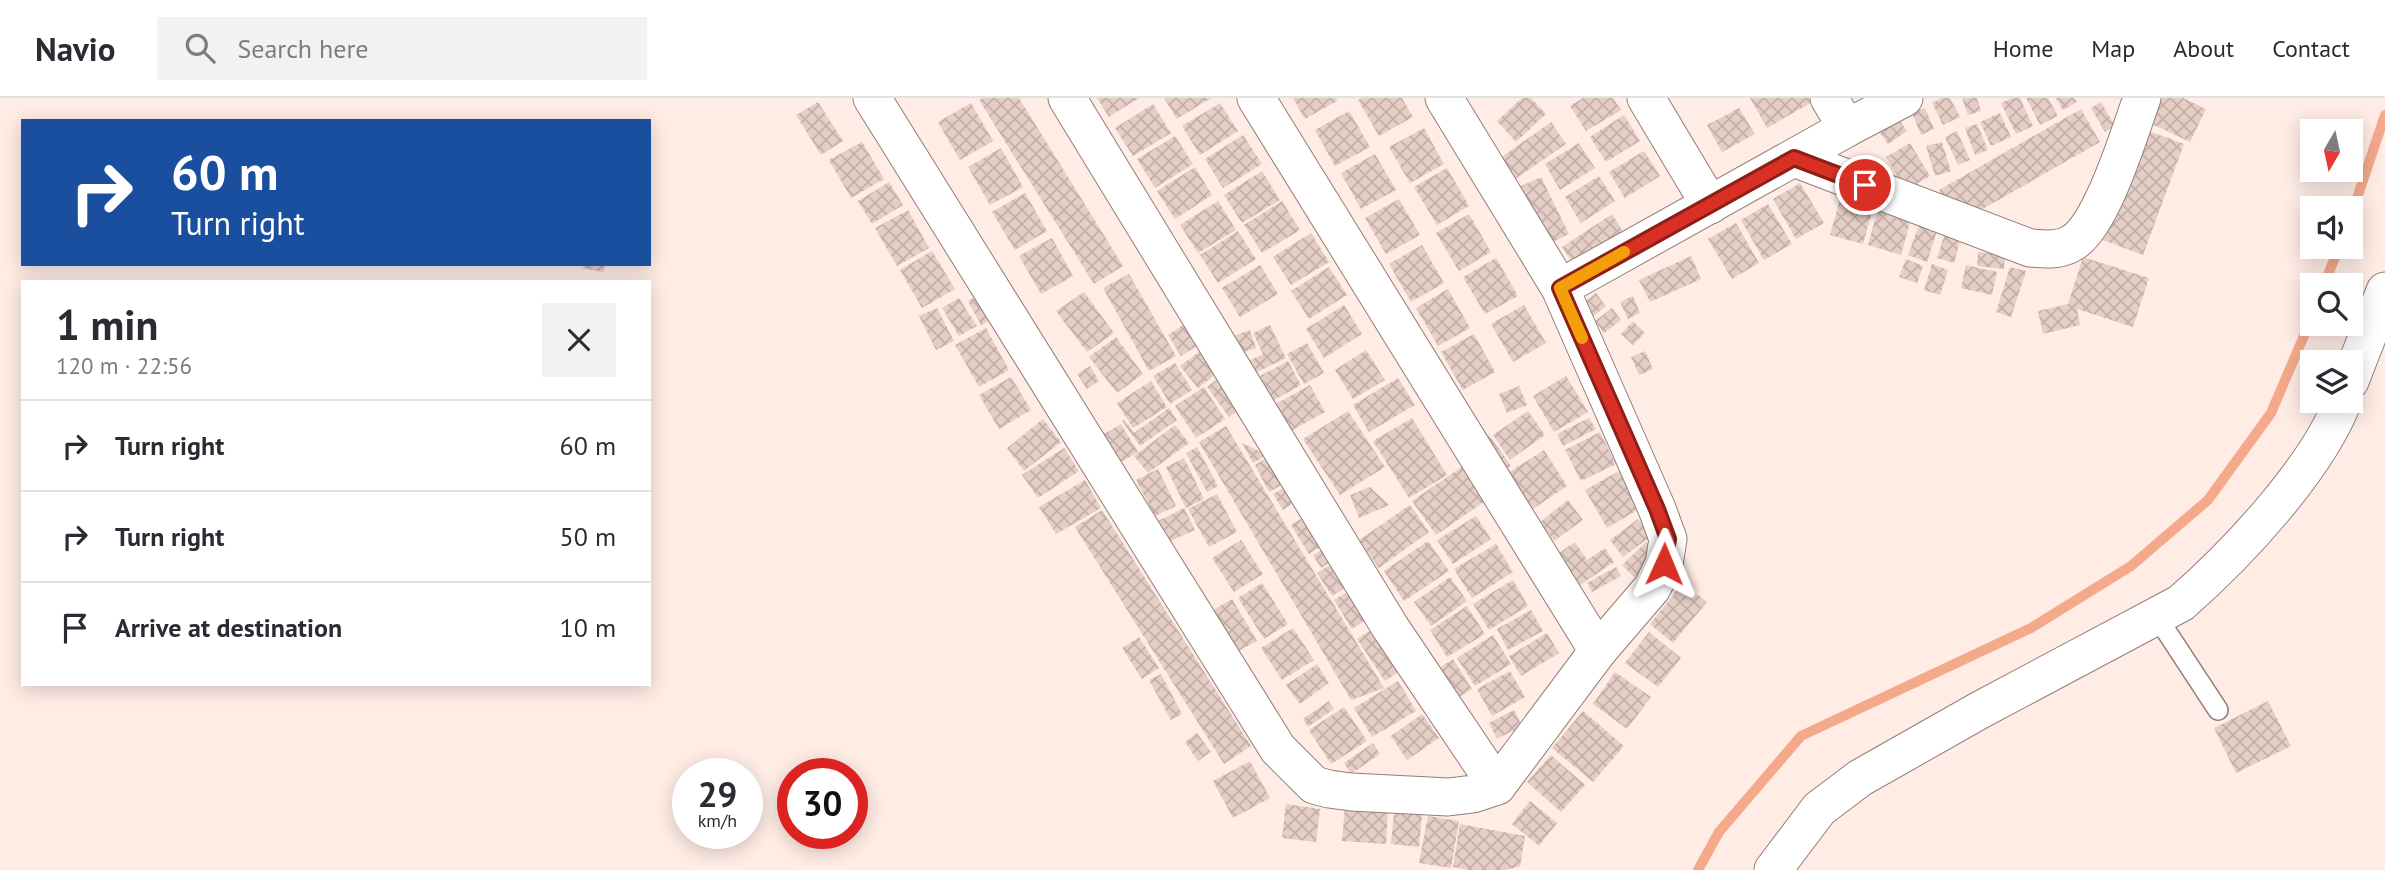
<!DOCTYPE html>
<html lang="en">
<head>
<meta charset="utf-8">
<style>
	:root { --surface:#fff; --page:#f2f2f3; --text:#2b2b33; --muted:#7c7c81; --line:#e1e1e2 }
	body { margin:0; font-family:"PT Sans",sans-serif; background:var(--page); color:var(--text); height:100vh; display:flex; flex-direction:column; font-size:26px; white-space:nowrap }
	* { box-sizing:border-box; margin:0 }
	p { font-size:23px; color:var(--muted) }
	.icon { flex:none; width:38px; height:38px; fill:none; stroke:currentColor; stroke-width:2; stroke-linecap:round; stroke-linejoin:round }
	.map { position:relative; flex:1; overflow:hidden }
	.panel { position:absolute; left:21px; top:182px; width:630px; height:406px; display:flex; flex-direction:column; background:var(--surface); border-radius:0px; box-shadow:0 4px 18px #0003 }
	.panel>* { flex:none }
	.guide { position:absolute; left:21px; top:21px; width:630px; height:147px; border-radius:0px; box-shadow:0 4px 18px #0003; background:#1a4fa0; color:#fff; overflow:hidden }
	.needle { width:46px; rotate:189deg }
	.buttons { position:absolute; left:2300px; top:21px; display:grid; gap:14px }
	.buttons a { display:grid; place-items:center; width:63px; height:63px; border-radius:0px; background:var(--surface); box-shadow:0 4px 18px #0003; font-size:35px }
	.speed { position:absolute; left:672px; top:660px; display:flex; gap:14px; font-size:35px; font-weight:700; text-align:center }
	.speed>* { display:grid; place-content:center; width:91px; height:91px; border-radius:50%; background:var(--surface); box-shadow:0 4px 18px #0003; line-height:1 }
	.speed small { font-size:18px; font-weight:400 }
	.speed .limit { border:10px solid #d22; background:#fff; color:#111 }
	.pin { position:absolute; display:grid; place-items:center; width:60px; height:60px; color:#fff; margin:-30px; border:4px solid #fff; border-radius:50%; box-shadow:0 2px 7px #0007 }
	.me { position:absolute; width:77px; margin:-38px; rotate:1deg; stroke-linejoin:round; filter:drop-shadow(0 0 5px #0008) }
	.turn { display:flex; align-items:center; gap:24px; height:147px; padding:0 35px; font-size:32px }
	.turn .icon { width:91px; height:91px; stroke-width:2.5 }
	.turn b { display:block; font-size:49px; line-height:60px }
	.round { display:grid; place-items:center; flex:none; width:74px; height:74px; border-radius:0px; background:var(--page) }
	.head { display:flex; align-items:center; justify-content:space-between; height:119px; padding:0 35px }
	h1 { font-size:42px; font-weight:600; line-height:52px }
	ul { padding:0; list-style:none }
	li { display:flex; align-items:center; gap:21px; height:91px; padding:0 35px; border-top:2px solid var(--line) }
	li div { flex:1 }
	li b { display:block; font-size:26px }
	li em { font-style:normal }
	header { display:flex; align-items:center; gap:42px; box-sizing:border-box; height:98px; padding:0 35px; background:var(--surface); border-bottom:2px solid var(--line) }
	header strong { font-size:33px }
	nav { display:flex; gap:38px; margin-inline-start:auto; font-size:24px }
	.search { width:490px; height:63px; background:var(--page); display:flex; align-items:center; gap:18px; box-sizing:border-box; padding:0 24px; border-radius:0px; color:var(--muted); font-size:26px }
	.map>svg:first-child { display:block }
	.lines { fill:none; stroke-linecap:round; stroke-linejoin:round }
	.stream { stroke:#f4a98b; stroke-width:10 }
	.building { fill:url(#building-cross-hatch) }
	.lane-casing { stroke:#937e76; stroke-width:22 }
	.street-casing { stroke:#937e76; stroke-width:39 }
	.lane { stroke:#fff; stroke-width:19 }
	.street { stroke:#fff; stroke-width:37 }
	.route-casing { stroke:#8d1f18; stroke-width:18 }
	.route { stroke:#d93025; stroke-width:12 }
	.slow { stroke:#f59e0b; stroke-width:12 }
</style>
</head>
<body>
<header>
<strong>Navio</strong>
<div class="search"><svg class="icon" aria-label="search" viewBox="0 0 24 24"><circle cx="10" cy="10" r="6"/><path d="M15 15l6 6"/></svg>Search here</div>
<nav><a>Home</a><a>Map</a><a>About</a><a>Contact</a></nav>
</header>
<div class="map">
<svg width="2385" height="772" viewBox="0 0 2385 772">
	<defs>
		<pattern id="building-cross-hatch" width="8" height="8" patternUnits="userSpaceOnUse" patternTransform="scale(1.75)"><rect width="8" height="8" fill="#e4cec5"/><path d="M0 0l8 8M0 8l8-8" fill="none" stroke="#c3b0a8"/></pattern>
	</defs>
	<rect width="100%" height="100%" fill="#ffece5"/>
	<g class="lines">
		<!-- stream -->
		<g class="stream">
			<polyline points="2350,121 2385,17"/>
			<polyline points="2324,187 2339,149"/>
			<polyline points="1698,772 1719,734 1801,638 2031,530 2131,468 2208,402 2271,315 2312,219"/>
		</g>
	</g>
	<!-- building -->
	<g class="building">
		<polygon points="983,0 1019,0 1123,168 1094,186 979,2"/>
		<polygon points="1097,0 1139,0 1109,19"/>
		<polygon points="1164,0 1211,0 1177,21"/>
		<polygon points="1293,0 1336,0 1337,3 1305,21"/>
		<polygon points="1362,0 1402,0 1413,19 1379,38 1358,2"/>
		<polygon points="1522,0 1531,0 1546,16 1516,44 1497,23"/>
		<polygon points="1583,0 1613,0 1621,12 1586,33 1570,8"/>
		<polygon points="1750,0 1809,0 1812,4 1767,30"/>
		<polygon points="1942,0 1950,0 1960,19 1943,27 1932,5"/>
		<polygon points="1962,0 1977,0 1981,13 1968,17"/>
		<polygon points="2012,0 2020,0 2033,28 2016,36 2001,5"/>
		<polygon points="2026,0 2048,0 2058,18 2040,27"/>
		<polygon points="2056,0 2074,0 2077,4 2063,12"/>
		<polygon points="2143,0 2183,0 2206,11 2190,44 2135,18"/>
		<polygon points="818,4 843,43 821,57 796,17"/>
		<polygon points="2101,4 2115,28 2105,34 2091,10"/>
		<polygon points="971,5 993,43 960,62 938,24"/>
		<polygon points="1220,5 1238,33 1200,57 1182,28"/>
		<polygon points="1153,6 1171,35 1133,58 1115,30"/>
		<polygon points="1739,10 1755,36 1722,54 1707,27"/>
		<polygon points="1925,10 1934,31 1921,37 1912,15"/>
		<polygon points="2081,11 2100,44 1958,125 1939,92"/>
		<polygon points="1349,13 1370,49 1335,68 1315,32"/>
		<polygon points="2000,15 2011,39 1991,48 1980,24"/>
		<polygon points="1624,17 1640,43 1606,64 1590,39"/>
		<polygon points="1899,22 1907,33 1888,46 1880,35"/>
		<polygon points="1551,24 1566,46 1511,84 1496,63"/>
		<polygon points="1977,26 1988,52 1975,57 1965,30"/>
		<polygon points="1424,30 1444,66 1410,85 1389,49"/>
		<polygon points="2141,30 2184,46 2143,157 2100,141"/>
		<polygon points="1957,33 1970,62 1958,67 1945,39"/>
		<polygon points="1243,37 1262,66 1223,90 1205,61"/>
		<polygon points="1175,38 1193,66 1155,90 1137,61"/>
		<polygon points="862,44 884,81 851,100 829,62"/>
		<polygon points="1942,44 1951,73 1935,78 1926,48"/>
		<polygon points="1579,45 1595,70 1560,92 1545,66"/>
		<polygon points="1910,45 1930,78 1906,92 1886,59"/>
		<polygon points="1001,50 1023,89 990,107 968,69"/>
		<polygon points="1644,53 1660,78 1625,100 1609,74"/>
		<polygon points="1375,56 1396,92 1361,111 1341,75"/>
		<polygon points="1195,69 1212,97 1175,121 1157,93"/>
		<polygon points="1447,70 1469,108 1437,127 1414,89"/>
		<polygon points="1262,73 1280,102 1242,125 1224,97"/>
		<polygon points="1599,78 1615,103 1581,125 1565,99"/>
		<polygon points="1541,79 1569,136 1547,147 1519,89"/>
		<polygon points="889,84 903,107 872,126 858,103"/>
		<polygon points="1800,85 1824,125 1796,141 1773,101"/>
		<polygon points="1842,94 1875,103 1863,146 1830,137"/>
		<polygon points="1025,95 1047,133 1015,152 992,114"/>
		<polygon points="1399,101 1420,137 1386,156 1365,120"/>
		<polygon points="1218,103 1236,132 1198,155 1180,127"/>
		<polygon points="1282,103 1300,132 1262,155 1244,127"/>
		<polygon points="1880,104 1913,114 1901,157 1868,147"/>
		<polygon points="1768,106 1792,146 1764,162 1741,122"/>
		<polygon points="908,112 929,150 897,168 875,130"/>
		<polygon points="1469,116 1491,154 1459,173 1436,135"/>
		<polygon points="1612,116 1624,135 1574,167 1562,149"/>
		<polygon points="1736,125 1759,165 1732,181 1708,141"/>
		<polygon points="1919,127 1937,133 1927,164 1908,157"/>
		<polygon points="1238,133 1256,161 1218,185 1200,157"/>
		<polygon points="1311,135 1329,164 1291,187 1273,159"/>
		<polygon points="1944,138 1960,143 1954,165 1937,160"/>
		<polygon points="1052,140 1073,178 1041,196 1019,158"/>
		<polygon points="1422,147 1444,185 1411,204 1389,166"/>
		<polygon points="932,153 955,191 922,210 900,172"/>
		<polygon points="1978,154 2005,157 2004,171 1977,168"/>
		<polygon points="1691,158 1701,181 1650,204 1639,182"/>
		<polygon points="2083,159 2149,180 2133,229 2077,211 2080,227 2043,236 2038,213 2068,206"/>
		<polygon points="1496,160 1518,198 1485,216 1463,179"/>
		<polygon points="1906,161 1923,168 1917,185 1899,179"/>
		<polygon points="583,166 605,166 603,174 583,170"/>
		<polygon points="1932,166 1948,172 1940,197 1924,192"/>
		<polygon points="1260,167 1278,196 1240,219 1222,190"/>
		<polygon points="1966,167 1997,174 1992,197 1961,190"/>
		<polygon points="1329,169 1347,197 1309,221 1291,193"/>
		<polygon points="2010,169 2026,173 2011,219 1996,214"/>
		<polygon points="1129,176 1176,258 1149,273 1103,190"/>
		<polygon points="1448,191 1470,230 1438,248 1416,210"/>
		<polygon points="1084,194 1114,235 1087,254 1056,213"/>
		<polygon points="982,195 996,219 981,227 968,203"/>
		<polygon points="1596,195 1606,208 1587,223 1578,209"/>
		<polygon points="1633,198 1640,215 1628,221 1620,204"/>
		<polygon points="959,200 977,228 959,238 942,210"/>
		<polygon points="1344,207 1362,236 1324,260 1306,231"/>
		<polygon points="1524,207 1546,245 1513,264 1491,226"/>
		<polygon points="937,210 954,243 936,252 919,218"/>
		<polygon points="1612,210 1621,222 1604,235 1595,223"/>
		<polygon points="1633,223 1645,235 1633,247 1621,236"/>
		<polygon points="1186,225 1200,246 1181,258 1168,237"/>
		<polygon points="1270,227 1286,260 1255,275 1249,263 1263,256 1253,235"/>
		<polygon points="986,230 1009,272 979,289 955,247"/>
		<polygon points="1250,232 1256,250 1240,255 1234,238"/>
		<polygon points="1474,236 1495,274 1463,292 1441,254"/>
		<polygon points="1116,239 1143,276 1117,295 1089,259"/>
		<polygon points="1307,245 1324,275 1304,286 1287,256"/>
		<polygon points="1203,251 1220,273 1198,290 1180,268"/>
		<polygon points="1366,252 1385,282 1353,301 1335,272"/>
		<polygon points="1645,253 1653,271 1639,277 1631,259"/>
		<polygon points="1288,263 1301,287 1274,302 1260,278"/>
		<polygon points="1175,265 1192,292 1170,306 1153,278"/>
		<polygon points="1090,268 1099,283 1087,291 1077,276"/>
		<polygon points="1566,278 1588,314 1554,334 1533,298"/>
		<polygon points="1011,279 1031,312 999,331 979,297"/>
		<polygon points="1220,279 1242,310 1229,319 1207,289"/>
		<polygon points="1398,280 1415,307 1369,334 1353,307"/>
		<polygon points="1151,283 1167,309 1133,330 1117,305"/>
		<polygon points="1310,287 1325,314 1289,334 1274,307"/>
		<polygon points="1519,288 1527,307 1507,315 1499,296"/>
		<polygon points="1204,289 1225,321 1196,340 1175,308"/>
		<polygon points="1169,310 1177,322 1140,348 1122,323 1124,321 1134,335"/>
		<polygon points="1348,313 1385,369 1340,397 1303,341"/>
		<polygon points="1528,313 1545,337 1510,362 1493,337"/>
		<polygon points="1412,320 1447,377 1409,400 1373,343"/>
		<polygon points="1589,320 1596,331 1563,348 1557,336"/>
		<polygon points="1043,321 1061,344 1024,373 1007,350"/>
		<polygon points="1121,326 1138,354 1118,366 1101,338"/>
		<polygon points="1175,327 1189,345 1148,375 1134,358"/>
		<polygon points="1226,328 1384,590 1351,602 1199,344"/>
		<polygon points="1600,334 1616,366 1581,383 1565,352"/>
		<polygon points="1489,337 1511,368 1501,375 1479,345"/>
		<polygon points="1242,345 1267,357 1253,365"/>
		<polygon points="1197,349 1218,388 1207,394 1186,355"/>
		<polygon points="1064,350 1079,373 1038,400 1022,377"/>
		<polygon points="1544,352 1567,388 1527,415 1503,378"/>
		<polygon points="1272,357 1287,384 1269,394 1255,367"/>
		<polygon points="1184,360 1204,401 1186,410 1166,369"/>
		<polygon points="1463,368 1487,402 1436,437 1412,403"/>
		<polygon points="1158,371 1176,408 1155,418 1136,382"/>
		<polygon points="1619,373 1641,410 1607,430 1585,392"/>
		<polygon points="1085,382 1101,410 1056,436 1039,409"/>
		<polygon points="1288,387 1298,402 1283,412 1273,396"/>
		<polygon points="1370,389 1389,407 1359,420 1350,397"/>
		<polygon points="1217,396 1237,434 1209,449 1188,411"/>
		<polygon points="1568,402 1583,422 1554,443 1540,424"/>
		<polygon points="1410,407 1429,434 1379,470 1359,442"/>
		<polygon points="1184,410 1195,432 1168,444 1158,423"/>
		<polygon points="1102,412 1251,648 1224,666 1075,429"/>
		<polygon points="1307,417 1325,446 1309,456 1291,427"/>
		<polygon points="1476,418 1491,441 1453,466 1437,442"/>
		<polygon points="1638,421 1651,438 1623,459 1610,442"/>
		<polygon points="1241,442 1263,476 1234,494 1212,460"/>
		<polygon points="1428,443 1449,473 1404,503 1384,473"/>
		<polygon points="1575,444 1587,462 1605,450 1614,464 1570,494 1549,462"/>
		<polygon points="1646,444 1658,456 1634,479 1622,467"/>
		<polygon points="1496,446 1513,474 1472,500 1454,471"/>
		<polygon points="1330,447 1337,460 1321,470 1313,457"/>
		<polygon points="1333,465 1348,488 1332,498 1317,475"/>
		<polygon points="1616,469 1621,478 1592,494 1587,485"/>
		<polygon points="1450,479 1467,503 1431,528 1414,504"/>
		<polygon points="1513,482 1528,508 1489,532 1473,506"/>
		<polygon points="1262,485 1288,526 1264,541 1238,500"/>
		<polygon points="1683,485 1707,504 1673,545 1650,526"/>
		<polygon points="1352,491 1369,520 1352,531 1334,502"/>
		<polygon points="1232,501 1257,543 1235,555 1211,513"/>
		<polygon points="1467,508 1485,536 1447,559 1430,532"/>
		<polygon points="1531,512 1543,533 1508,552 1497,531"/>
		<polygon points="1376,529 1403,571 1385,583 1357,541"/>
		<polygon points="1293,530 1314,562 1282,582 1261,550"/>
		<polygon points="1649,534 1681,560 1658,589 1625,565"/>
		<polygon points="1547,535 1559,555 1521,578 1509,558"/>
		<polygon points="1493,537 1511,566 1475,588 1457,560"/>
		<polygon points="1139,539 1159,570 1142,581 1122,550"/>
		<polygon points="1453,561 1472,591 1454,602 1435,573"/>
		<polygon points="1317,566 1329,585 1300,606 1286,587"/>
		<polygon points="1510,573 1525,599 1492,618 1477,591"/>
		<polygon points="1615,574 1651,599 1627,631 1593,606"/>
		<polygon points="1161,576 1182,616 1171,622 1149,582"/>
		<polygon points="1398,583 1416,613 1372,639 1354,610"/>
		<polygon points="1329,603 1334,611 1308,629 1303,621"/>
		<polygon points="2268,603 2291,648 2236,675 2214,630"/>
		<polygon points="1344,609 1367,643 1331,666 1309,632"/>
		<polygon points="1514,612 1522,628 1497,641 1489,625"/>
		<polygon points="1583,613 1624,648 1593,684 1552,650"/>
		<polygon points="1422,616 1439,640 1407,662 1391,638"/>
		<polygon points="1197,635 1211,654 1198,663 1185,644"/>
		<polygon points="1373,645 1380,656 1351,676 1344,665"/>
		<polygon points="1551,657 1585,687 1561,714 1527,684"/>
		<polygon points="1250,663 1270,700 1233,720 1213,683"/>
		<polygon points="1530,703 1557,725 1539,748 1512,726"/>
		<polygon points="1286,706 1320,711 1316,744 1282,740"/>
		<polygon points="1345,708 1388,710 1386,746 1342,743"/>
		<polygon points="1394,714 1422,717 1419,749 1391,746"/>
		<polygon points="1428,718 1459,723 1451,770 1419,765"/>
		<polygon points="1460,726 1525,738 1520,768 1506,772 1469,772 1453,769"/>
	</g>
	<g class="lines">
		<!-- lane casing -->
		<g class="lane-casing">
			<polyline id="lane" points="2157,519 2218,612"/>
		</g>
		<!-- street casing -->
		<g class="street-casing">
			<g id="street">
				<polyline points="872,0 1278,651 1314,687 1329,691 1351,694 1448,699 1473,696 1497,688 1598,553 1652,490 1664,466 1668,441 1657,411 1560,190 1444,0"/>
				<polyline points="1067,0 1390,529 1497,688"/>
				<polyline points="1256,0 1598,553"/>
				<polyline points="1646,0 1710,107"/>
				<polyline points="1829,0 1847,30"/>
				<path d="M1794,60L2030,150C2045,151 2059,153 2072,145C2102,128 2130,33 2142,0"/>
				<polyline points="1560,190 1847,30 1904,0"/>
				<polyline points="2350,283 2385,193"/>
				<path d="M1773,772L1819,711L1860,680L1980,612L2181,505C2237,456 2316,372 2343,303"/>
			</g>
		</g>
		<!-- lane -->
		<use href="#lane" class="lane"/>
		<!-- street -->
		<use href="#street" class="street"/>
	</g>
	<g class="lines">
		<!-- route casing -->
		<g class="route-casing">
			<polyline id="route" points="1664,466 1668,441 1657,411 1560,190 1794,60 1865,87"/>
		</g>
		<!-- route -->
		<use href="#route" class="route"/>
		<!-- slow -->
		<polyline class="slow" points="1582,240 1560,190 1624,154"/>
	</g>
</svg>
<div class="buttons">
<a><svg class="needle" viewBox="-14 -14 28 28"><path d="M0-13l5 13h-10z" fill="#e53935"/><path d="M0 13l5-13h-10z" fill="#7c7c81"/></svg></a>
<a><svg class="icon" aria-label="sound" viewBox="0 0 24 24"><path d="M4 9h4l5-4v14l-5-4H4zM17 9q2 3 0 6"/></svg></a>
<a><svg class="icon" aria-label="search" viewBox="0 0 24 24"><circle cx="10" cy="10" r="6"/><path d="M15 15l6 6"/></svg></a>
<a><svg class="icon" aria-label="layers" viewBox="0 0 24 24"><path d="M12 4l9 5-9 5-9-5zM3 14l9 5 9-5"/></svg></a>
</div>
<div class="speed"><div>29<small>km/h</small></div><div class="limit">30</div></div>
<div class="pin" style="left:1865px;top:87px;background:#d93025"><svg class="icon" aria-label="arrive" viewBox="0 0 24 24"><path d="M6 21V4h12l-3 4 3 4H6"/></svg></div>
<svg class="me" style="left:1664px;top:466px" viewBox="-20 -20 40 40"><path d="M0-17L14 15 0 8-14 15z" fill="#d93025" stroke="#fff" stroke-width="4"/></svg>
<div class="guide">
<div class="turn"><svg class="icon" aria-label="right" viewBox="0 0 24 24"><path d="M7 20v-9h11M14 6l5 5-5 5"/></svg><div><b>60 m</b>Turn right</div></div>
</div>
<section class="panel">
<div class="head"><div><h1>1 min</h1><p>120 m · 22:56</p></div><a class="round"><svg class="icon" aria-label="close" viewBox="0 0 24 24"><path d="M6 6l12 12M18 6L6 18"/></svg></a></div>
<ul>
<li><svg class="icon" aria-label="right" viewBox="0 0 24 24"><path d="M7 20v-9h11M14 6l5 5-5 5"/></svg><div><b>Turn right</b></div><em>60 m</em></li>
<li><svg class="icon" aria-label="right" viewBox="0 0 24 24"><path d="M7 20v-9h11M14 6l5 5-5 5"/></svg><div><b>Turn right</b></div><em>50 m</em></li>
<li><svg class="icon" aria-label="arrive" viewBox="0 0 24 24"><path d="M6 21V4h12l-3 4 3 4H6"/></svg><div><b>Arrive at destination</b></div><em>10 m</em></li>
</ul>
</section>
</div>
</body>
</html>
